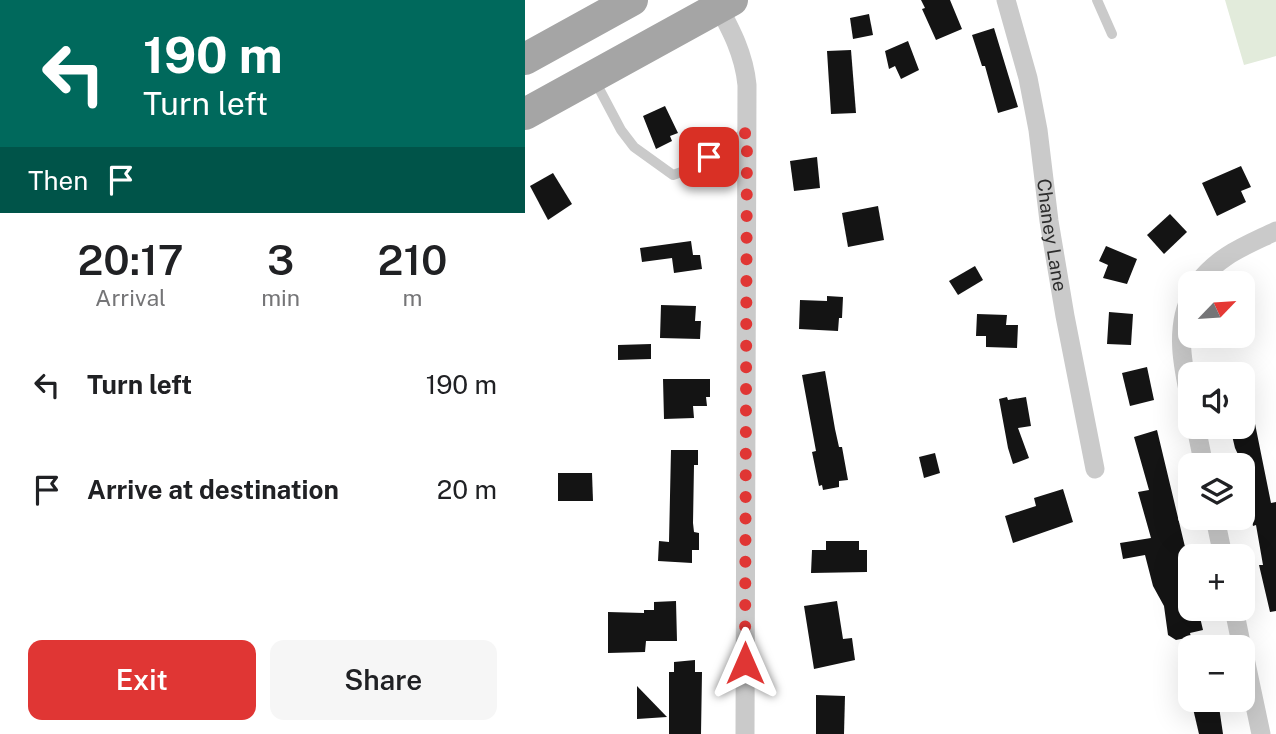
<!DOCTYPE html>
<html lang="en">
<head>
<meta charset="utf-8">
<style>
	:root { --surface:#fff; --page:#f6f6f6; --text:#202124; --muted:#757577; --accent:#e03634 }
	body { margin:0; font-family:"Public Sans",sans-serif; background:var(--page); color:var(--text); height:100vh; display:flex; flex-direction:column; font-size:26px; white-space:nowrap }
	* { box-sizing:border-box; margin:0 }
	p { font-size:23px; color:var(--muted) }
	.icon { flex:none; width:38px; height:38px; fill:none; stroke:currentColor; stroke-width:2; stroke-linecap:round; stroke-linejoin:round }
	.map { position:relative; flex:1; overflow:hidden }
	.panel { display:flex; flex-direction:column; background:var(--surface); width:525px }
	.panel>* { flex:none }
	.guide { background:#00695c; color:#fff; overflow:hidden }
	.needle { width:46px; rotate:65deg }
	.tools { position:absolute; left:653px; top:271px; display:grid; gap:14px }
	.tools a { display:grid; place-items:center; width:77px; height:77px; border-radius:14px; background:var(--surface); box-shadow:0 7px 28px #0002; font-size:35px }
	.pin { position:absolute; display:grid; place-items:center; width:60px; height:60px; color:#fff; margin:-30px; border-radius:14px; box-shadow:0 4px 10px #0006 }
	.me { position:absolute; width:77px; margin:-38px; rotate:0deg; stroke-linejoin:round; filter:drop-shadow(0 0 5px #0008) }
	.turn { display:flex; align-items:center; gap:24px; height:147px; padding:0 28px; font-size:32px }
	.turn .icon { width:91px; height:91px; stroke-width:2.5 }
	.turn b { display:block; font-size:49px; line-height:60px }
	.then { display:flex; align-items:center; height:66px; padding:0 28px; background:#0003; gap:14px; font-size:26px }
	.eta { display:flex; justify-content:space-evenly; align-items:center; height:119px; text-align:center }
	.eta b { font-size:42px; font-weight:600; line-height:49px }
	.action { display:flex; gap:14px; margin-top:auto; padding:14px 28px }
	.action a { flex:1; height:80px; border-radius:14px; background:var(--accent); color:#fff; font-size:28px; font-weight:600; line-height:80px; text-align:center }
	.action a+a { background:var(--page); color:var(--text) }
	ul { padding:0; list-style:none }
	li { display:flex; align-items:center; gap:21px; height:105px; padding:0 28px }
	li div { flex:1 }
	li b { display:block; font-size:26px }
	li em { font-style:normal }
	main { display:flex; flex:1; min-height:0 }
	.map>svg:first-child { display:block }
	.green { fill:#e2ebdb }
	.building { fill:#141414 }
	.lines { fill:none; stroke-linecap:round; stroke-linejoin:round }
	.service { stroke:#cacaca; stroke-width:10 }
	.minor { stroke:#cacaca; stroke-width:19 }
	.primary { stroke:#a5a5a5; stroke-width:32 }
	.route { stroke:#e03634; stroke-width:12; stroke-dasharray:0 21.6 }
	.labels { text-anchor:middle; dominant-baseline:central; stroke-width:7; stroke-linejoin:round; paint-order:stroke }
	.street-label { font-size:19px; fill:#2d2d2d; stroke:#fff }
</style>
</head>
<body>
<main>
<section class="panel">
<div class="guide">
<div class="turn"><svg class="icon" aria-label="left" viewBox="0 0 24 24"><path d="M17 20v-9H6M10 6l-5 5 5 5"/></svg><div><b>190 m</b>Turn left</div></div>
<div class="then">Then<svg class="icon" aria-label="arrive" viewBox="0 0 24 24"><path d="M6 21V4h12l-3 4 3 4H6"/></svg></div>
</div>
<div class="eta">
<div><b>20:17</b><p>Arrival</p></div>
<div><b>3</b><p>min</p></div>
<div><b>210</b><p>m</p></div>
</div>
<ul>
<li><svg class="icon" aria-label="left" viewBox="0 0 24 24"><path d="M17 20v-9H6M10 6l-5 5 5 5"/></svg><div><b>Turn left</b></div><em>190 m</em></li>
<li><svg class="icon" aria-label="arrive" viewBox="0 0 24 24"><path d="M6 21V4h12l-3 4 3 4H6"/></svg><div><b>Arrive at destination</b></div><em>20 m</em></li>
</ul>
<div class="action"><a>Exit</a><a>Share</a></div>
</section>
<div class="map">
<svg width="751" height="734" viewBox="0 0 751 734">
	<rect width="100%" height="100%" fill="#fff"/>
	<!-- green -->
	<polygon class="green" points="700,0 751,0 751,56 719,65"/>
	<!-- building -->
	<g class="building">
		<polygon points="396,0 425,0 437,29 411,40 397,9 400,8"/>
		<polygon points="344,14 348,35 328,39 325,18"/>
		<polygon points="469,28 493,107 473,113 460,66 457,66 447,35"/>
		<polygon points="383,41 394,70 376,79 370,66 364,69 360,51"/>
		<polygon points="326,50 331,113 306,114 302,51"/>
		<polygon points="140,106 153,133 145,136 147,141 131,149 118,116"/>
		<polygon points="292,157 295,188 269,191 265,161"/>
		<polygon points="716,166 726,187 716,191 721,202 692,216 677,183"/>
		<polygon points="28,173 47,204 23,220 5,186"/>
		<polygon points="353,206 359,240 323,247 317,213"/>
		<polygon points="645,214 662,232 639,254 622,235"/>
		<polygon points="166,241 168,255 175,255 177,269 149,273 147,258 117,262 115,248"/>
		<polygon points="581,246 612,259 602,284 578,278 583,265 574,261"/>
		<polygon points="450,266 458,280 433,295 424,281"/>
		<polygon points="302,296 318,297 317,318 314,318 313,331 274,329 275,300 302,301"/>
		<polygon points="136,305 171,306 170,321 176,321 175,339 135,338"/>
		<polygon points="584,312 608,314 606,345 582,344"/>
		<polygon points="452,314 482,315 481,325 493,325 492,348 461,347 461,336 451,336"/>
		<polygon points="126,344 126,359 93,360 93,345"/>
		<polygon points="622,367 629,400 605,406 597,373"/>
		<polygon points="300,371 310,429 314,447 317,447 323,480 314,481 314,487 298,490 297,485 294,486 287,452 291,451 277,375"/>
		<polygon points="138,379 185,379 185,397 181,397 182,406 168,406 169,418 139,419"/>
		<polygon points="724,394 746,503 751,502 751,611 745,612 734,565 738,565 731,525 728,526 723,497 719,498 718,465 710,448 705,427 718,427 718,395"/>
		<polygon points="482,397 483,400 501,397 506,426 493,428 504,458 488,464 483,448 474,399"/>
		<polygon points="632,430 661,551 659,551 665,577 665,609 673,609 678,630 665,633 666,637 651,640 643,635 639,606 628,586 620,555 598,559 595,543 626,538 613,492 624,490 609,437"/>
		<polygon points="146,450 173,450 173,465 169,465 168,523 169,532 174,533 174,550 167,550 167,563 133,561 134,541 144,542"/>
		<polygon points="410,453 415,473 399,478 394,457"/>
		<polygon points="33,473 67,473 68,501 33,501"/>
		<polygon points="538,489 548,522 488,543 480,516 511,506 509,498"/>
		<polygon points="301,541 334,541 334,550 342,550 342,572 286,573 287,550 301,550"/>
		<polygon points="151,601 152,641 121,641 120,652 83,653 83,612 119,613 119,610 129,610 129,602"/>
		<polygon points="312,601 318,639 327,638 330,660 289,669 279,606"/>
		<polygon points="170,660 170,672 177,672 176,734 144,734 144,672 149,672 149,662"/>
		<polygon points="112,686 142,717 112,719"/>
		<polygon points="291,695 320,696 319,734 291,734"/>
		<polygon points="666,700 693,700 698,734 674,734"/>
	</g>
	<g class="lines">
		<!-- service -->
		<g class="service">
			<polyline points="572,0 587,34"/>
			<polyline points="69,79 96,130 109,147 148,175 165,169 221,132"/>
		</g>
		<!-- minor -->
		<g class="minor">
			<path d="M190,0C205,28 219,53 222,85L220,734"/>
			<path id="s1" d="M481,0L503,78L513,130L524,221L540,316L570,469"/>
			<path d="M672,284C694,255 720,246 751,231"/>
			<path d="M665,298C650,330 658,367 665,400"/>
			<polyline points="671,427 679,466"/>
			<polyline points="690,518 698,556"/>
			<polyline points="709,609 717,648"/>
			<polyline points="718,649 736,734"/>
		</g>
		<!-- primary -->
		<g class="primary">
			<polyline points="0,59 107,0"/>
			<polyline points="0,114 207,0"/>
		</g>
	</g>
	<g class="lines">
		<!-- route -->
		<polyline class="route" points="184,157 222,132 220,663"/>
	</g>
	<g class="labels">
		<!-- street labels -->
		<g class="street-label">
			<text stroke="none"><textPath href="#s1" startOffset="240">Chaney Lane</textPath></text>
		</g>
	</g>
</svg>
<div class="tools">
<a><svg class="needle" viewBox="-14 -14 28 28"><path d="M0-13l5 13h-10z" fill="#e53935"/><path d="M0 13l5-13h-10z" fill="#757577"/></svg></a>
<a><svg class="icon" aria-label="sound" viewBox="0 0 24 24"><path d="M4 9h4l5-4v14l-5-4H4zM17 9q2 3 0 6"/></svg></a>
<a><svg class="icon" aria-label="layers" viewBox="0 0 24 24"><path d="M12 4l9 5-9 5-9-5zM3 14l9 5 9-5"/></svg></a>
<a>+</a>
<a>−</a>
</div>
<div class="pin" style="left:184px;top:157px;background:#d93025"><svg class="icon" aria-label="arrive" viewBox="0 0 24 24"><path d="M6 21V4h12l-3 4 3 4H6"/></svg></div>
<svg class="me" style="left:220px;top:663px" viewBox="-20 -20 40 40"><path d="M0-17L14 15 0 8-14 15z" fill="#e03634" stroke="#fff" stroke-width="4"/></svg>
</div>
</main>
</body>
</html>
